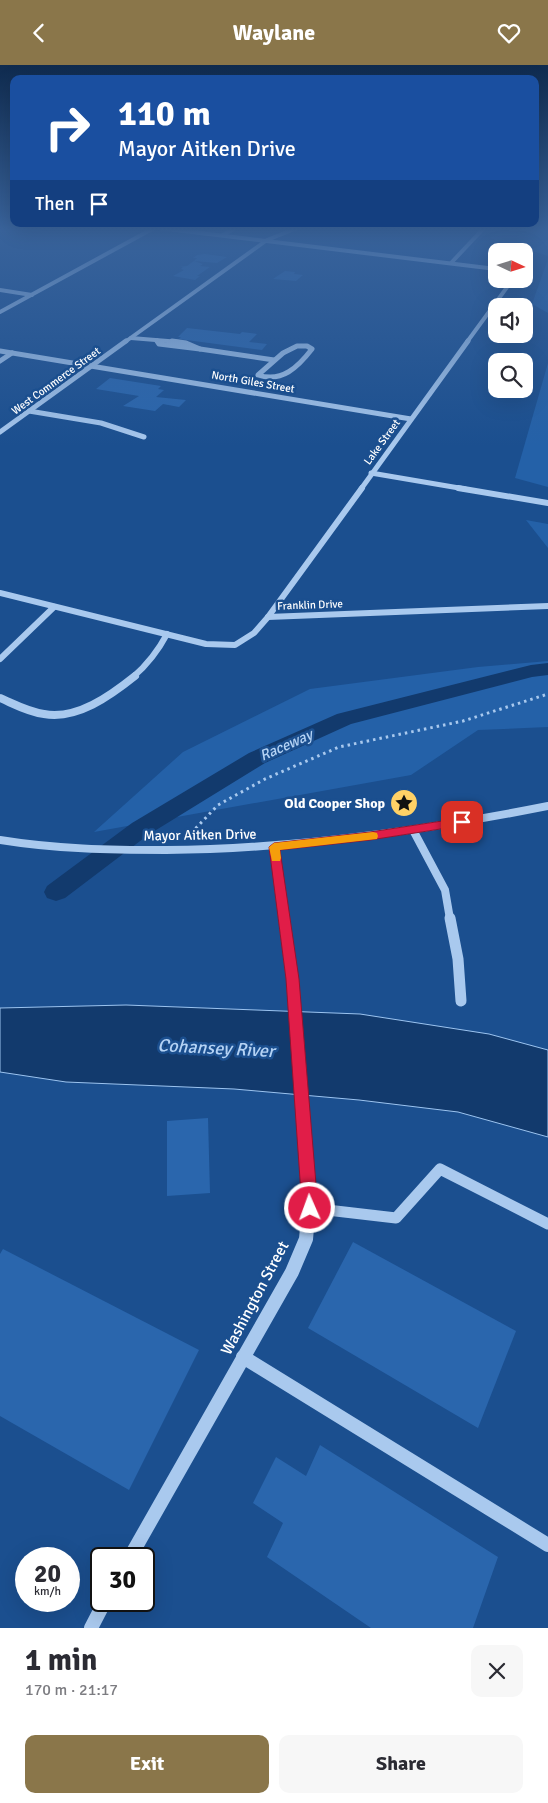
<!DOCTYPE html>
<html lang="en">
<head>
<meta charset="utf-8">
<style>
	:root { --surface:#fff; --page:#f7f7f7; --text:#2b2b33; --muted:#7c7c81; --accent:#8a764a }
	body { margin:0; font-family:Signika,sans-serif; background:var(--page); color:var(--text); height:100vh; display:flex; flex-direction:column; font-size:19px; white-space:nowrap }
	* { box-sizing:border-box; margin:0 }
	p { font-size:16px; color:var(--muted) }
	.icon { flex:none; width:28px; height:28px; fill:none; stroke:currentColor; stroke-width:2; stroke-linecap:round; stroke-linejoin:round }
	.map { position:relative; height:1563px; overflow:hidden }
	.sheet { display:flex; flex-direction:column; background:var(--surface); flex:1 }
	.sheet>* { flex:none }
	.hud { position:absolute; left:10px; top:10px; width:529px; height:152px; border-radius:10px; box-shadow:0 5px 20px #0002; background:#1a4fa0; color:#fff; overflow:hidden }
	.needle { width:32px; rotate:94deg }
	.fabs { position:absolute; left:488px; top:178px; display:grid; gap:10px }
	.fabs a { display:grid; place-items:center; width:45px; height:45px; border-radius:10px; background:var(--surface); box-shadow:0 5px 20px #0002; font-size:25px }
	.speed { position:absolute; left:15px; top:1482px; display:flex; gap:10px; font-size:25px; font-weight:700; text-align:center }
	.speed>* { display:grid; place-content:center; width:65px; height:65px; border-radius:50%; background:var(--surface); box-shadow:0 5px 20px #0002; line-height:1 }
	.speed small { font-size:12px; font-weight:400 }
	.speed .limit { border:2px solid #111; border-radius:8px; background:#fff; color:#111 }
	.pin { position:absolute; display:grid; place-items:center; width:42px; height:42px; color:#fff; margin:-21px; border-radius:10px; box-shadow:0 2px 8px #0006 }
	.me { position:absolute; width:55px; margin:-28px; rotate:358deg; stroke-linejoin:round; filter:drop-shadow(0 0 4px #0008) }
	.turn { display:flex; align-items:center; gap:18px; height:105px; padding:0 25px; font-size:22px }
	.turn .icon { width:65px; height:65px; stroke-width:2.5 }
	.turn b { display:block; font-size:35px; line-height:42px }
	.then { display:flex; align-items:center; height:48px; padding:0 25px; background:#0003; gap:10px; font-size:19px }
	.round { display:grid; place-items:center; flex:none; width:52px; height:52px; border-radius:10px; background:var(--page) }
	.summary { display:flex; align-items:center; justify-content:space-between; height:85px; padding:0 25px }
	h1 { font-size:30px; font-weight:800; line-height:38px }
	.cta { display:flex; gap:10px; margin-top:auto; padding:10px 25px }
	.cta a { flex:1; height:58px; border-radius:10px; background:var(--accent); color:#fff; font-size:20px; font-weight:800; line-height:58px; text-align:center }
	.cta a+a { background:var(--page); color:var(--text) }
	header { display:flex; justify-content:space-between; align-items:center; height:65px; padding:0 25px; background:var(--accent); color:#fff; font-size:22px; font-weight:800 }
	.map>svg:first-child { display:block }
	.green { fill:#2461a8 }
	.water { fill:#123a6d; stroke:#9cc4f0 }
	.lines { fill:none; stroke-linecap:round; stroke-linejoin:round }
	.canal { fill:#123a6d; fill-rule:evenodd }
	.building { fill:#2a66ad }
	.path { stroke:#a9c9ee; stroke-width:3; stroke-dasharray:2.5 4; stroke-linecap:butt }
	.minor-far5 { stroke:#a9c9ee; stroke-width:4 }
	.minor-far4 { stroke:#a9c9ee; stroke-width:5 }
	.minor-far3 { stroke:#a9c9ee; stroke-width:6 }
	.minor-far2 { stroke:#a9c9ee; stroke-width:8 }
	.minor-far1 { stroke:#a9c9ee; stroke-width:11 }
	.minor { stroke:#a9c9ee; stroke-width:14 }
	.route { fill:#e11d48; stroke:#92132f }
	.slow { fill:#f59e0b }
	.labels { text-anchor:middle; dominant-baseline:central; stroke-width:5; stroke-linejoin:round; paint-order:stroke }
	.far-street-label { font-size:11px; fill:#fff; stroke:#1b4f8f }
	.poi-label { font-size:14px; font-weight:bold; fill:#fff; stroke:#1b4f8f; text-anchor:end }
	.street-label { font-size:14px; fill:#fff; stroke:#1b4f8f }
	.water-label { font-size:15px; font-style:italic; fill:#b5d3f5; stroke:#1b4f8f }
	.near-street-label { font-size:16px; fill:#fff; stroke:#1b4f8f }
	.near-water-label { font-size:18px; font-style:italic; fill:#b5d3f5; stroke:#1b4f8f }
</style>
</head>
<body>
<header><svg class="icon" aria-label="back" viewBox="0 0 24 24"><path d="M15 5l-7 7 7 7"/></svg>Waylane<svg class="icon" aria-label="heart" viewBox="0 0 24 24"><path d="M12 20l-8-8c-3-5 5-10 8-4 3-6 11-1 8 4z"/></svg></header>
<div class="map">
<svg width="548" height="1563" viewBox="0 0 548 1563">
	<rect width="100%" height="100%" fill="#1b4f8f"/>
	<!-- green -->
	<g class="green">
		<polygon points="504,163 548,163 548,191 490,173"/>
		<polygon points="548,194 548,248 532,239"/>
		<polygon points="548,298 548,422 515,413"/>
		<polygon points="526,455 548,459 548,483"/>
		<polygon points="548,596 548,662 478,665 411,710 94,767 183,687 310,624 478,602"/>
	</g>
	<!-- water -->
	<polygon class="water" points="126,940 360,949 489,969 548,985 548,1072 458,1047 359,1035 234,1024 66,1017 0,1007 0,943"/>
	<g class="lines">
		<!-- canal -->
		<polygon class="canal" points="548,598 548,610 532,612 351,659 265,698 148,770 65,833 56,836 47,833 44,827 47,821 132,758 249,688 337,649 531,600"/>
	</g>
	<!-- building -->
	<g class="building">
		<polygon points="205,189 227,192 217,198 194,196 197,193 193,193 197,190"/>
		<polygon points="194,196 203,199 200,201 210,202 197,211 200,211 195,215 173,211 184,205 181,204 183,202 179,202 187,201"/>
		<polygon points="285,206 295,207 294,209 303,210 296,216 273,214"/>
		<polygon points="187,263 240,269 242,267 257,269 249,277 267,279 262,285 179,274 181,272 178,272"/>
		<polygon points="110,313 161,321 158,324 164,325 156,332 186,335 179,342 163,339 155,346 123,341 139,331 96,324"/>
		<polygon points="208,1053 210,1128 167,1131 167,1056"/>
		<polygon points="353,1177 516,1266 478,1363 308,1263"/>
		<polygon points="3,1184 199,1285 129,1425 0,1351 0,1189"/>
		<polygon points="320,1380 498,1492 473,1563 371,1563 267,1492 283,1458 253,1438 276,1392 306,1411"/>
	</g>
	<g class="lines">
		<!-- path -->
		<polyline class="path" points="195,770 196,763 218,740 265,714 339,682 463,656 548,629"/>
		<!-- minor-far5 -->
		<g class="minor-far5">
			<polyline points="159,163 496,204"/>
			<polyline points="223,170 235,163"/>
			<polyline points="451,198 484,163"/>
			<polyline points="0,225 32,230"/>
			<polyline points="0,247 154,163"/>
			<polyline points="131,273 180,277"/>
			<polyline points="125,277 267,175 297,163"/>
			<polyline points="467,277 513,214"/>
		</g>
		<!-- minor-far4 -->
		<g class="minor-far4">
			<polyline points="157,276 159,279 200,284 186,278 172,276"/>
			<path d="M297,281H307L312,284C298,302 282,318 258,310L283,288Z"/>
			<polyline points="200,284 274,295"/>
			<polyline points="0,286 411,354"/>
			<polyline points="0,296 12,288"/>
			<polyline points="29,346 101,358 144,372"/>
			<polyline points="0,367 126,276"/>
			<polyline points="371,408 465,424"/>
			<polyline points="361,424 468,276"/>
		</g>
		<!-- minor-far3 -->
		<g class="minor-far3">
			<polyline points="458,423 548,438"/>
			<polyline points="0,528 206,579 235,580 254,568 268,552 362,423"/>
			<polyline points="268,552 548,541"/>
			<polyline points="0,594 54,542"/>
			<path d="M133,612C147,600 158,586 167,569"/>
		</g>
		<!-- minor-far2 -->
		<g class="minor-far2">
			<path d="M0,633C14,639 28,647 44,649C77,655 110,631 135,611"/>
			<polyline points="413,765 445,825 450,854"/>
			<path d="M0,775C55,784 110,785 166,785C295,784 422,766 548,741"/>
			<polyline points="274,782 284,854"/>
		</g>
		<!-- minor-far1 -->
		<g class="minor-far1">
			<polyline points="284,853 292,914 309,1119 310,1143 307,1165"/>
			<polyline points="450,853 458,894 461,936"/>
			<polyline points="310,1143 396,1153 440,1104 548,1159"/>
		</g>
		<!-- minor -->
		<g class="minor">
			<polyline points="243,1292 548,1480"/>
			<polyline points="129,1494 292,1207 306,1174 307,1163"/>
			<polyline points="91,1563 105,1536"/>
		</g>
	</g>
	<!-- sky -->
	<linearGradient id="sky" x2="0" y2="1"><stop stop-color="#0f2b4f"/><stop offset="0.43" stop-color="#39639b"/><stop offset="1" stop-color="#39639b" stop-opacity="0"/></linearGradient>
	<rect width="548" height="381" fill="url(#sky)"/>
	<!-- route -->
	<polygon class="route" points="462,753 468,757 466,760 370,775 280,785 299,914 318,1143 316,1148 310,1150 305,1148 302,1143 286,914 269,782 274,778 370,767"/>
	<!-- slow -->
	<polygon class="slow" points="373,767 377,768 378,771 377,774 280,785 281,793 280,796 272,796 269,782 274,778"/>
	<!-- icons -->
	<defs>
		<g id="sight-disc" transform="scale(1.4375)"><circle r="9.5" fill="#ffd166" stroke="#1b4f8f"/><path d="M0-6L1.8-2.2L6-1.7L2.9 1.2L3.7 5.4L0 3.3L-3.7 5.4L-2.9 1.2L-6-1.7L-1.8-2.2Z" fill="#111"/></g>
	</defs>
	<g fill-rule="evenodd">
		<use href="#sight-disc" x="404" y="738"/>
	</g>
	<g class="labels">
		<!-- far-street labels -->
		<g class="far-street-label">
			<text transform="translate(56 316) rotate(-36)">West Commerce Street</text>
			<text transform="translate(253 317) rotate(10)">North Giles Street</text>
			<text transform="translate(382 377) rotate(-54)">Lake Street</text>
			<text transform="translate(310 540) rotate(-2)">Franklin Drive</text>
		</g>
		<!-- poi labels -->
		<g class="poi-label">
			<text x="385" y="738">Old Cooper Shop</text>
		</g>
		<!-- street labels -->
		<g class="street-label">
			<text transform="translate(200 770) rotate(-1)">Mayor Aitken Drive</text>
		</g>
		<!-- water labels -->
		<g class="water-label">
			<text transform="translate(286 680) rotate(-24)">Raceway</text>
		</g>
		<!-- near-street labels -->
		<g class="near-street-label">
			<text transform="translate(255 1233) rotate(-62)">Washington Street</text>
		</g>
		<!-- near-water labels -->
		<g class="near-water-label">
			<text transform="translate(216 983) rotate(3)">Cohansey River</text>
		</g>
	</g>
</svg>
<div class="fabs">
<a><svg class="needle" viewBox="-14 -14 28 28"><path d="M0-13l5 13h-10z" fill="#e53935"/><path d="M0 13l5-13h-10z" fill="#7c7c81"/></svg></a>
<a><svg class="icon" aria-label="sound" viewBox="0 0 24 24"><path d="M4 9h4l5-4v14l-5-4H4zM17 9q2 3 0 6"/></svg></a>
<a><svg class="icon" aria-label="search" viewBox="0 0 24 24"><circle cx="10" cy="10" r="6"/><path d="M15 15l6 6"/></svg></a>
</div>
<div class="speed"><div>20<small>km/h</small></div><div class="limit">30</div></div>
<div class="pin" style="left:462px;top:757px;background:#d93025"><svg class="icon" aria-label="arrive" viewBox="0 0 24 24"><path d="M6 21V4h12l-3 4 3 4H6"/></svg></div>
<svg class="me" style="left:310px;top:1143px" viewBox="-20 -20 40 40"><circle r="17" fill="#e11d48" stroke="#fff" stroke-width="3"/><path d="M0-11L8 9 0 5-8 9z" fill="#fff"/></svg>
<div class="hud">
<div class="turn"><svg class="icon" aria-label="right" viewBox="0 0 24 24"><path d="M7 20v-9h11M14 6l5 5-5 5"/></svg><div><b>110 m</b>Mayor Aitken Drive</div></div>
<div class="then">Then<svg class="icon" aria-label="arrive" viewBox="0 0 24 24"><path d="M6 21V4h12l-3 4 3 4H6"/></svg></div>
</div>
</div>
<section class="sheet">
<div class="summary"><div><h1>1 min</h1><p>170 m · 21:17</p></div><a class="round"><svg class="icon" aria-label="close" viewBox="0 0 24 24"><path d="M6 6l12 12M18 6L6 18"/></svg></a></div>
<div class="cta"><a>Exit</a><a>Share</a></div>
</section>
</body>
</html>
